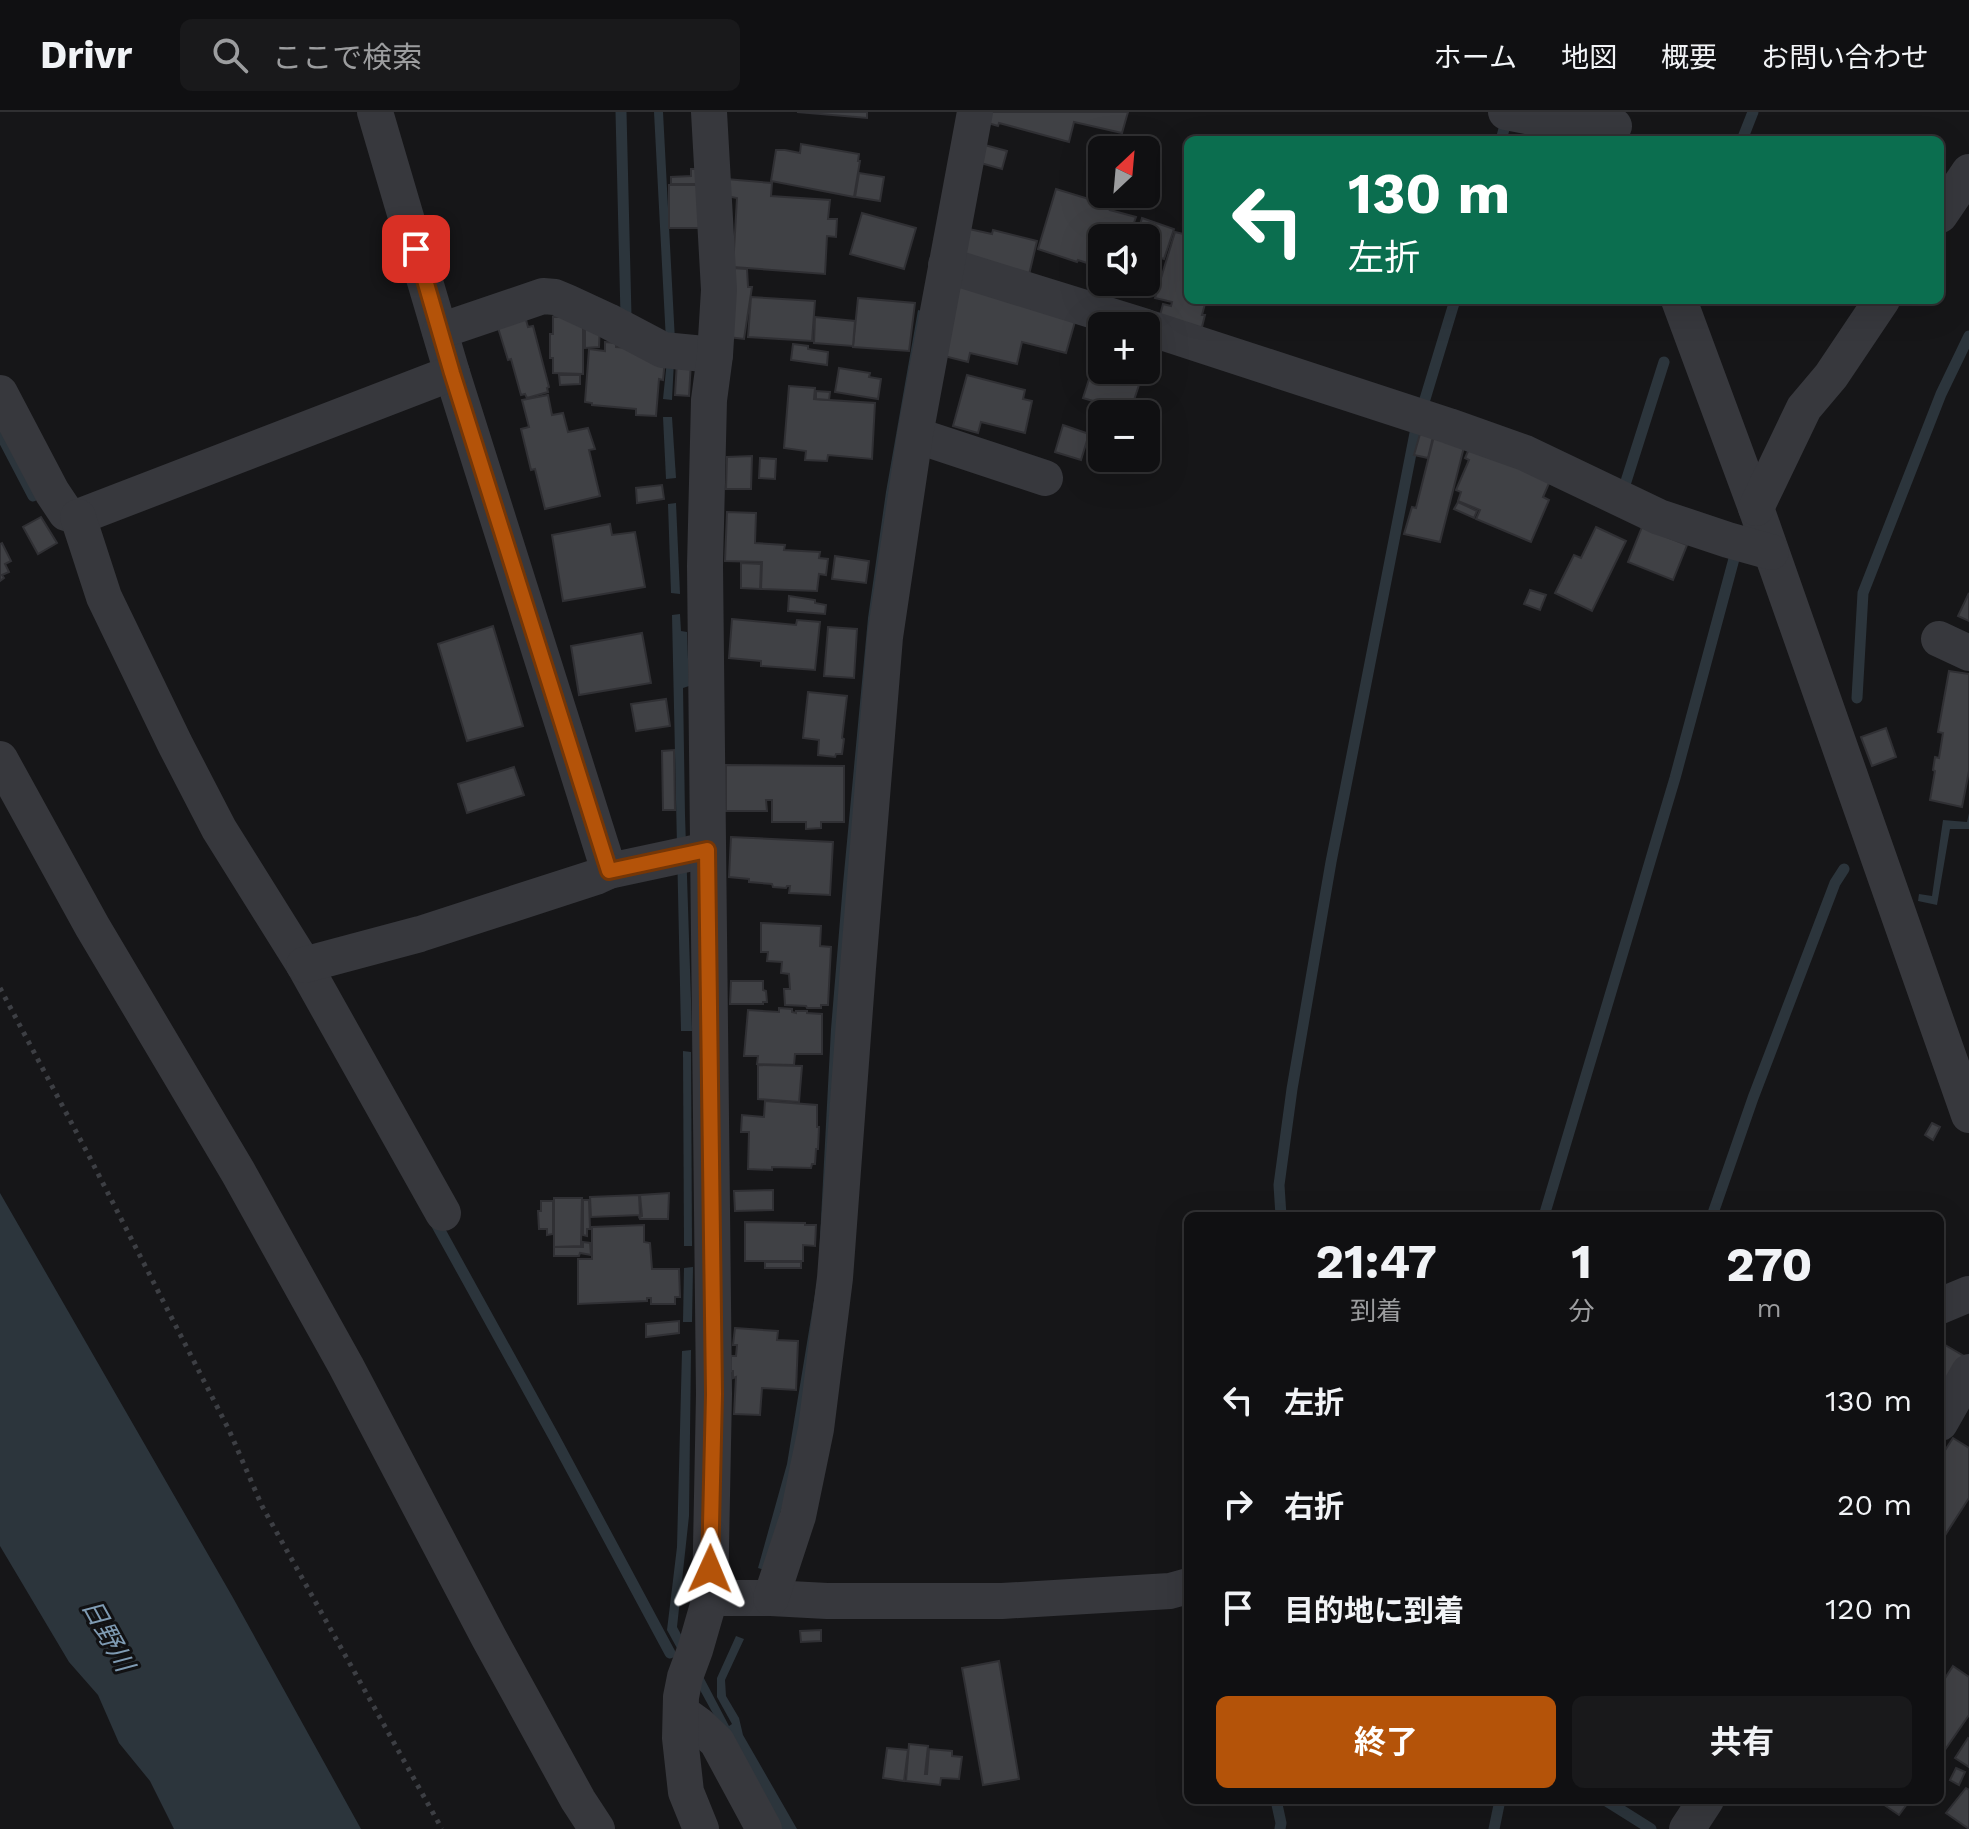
<!DOCTYPE html>
<html lang="ja">
<head>
<meta charset="utf-8">
<style>
	:root { --surface:#101012; --page:#19191b; --text:#f1f3f6; --muted:#9c9d9f; --line:#303032; --accent:#b45309 }
	body { margin:0; font-family:"Work Sans","Noto Sans JP",sans-serif; background:var(--page); color:var(--text); height:100vh; display:flex; flex-direction:column; font-size:30px; white-space:nowrap }
	* { box-sizing:border-box; margin:0 }
	p { font-size:26px; color:var(--muted) }
	.icon { flex:none; width:44px; height:44px; fill:none; stroke:currentColor; stroke-width:2; stroke-linecap:round; stroke-linejoin:round }
	.map { position:relative; flex:1; overflow:hidden }
	.side { position:absolute; left:1184px; top:1100px; width:760px; height:592px; display:flex; flex-direction:column; background:var(--surface); border-radius:12px; box-shadow:0 8px 32px #0002,0 0 0 2px var(--line) }
	.side>* { flex:none }
	.guide { position:absolute; left:1184px; top:24px; width:760px; height:168px; border-radius:12px; box-shadow:0 8px 32px #0002,0 0 0 2px var(--line); background:#0b6e4f; color:#fff; overflow:hidden }
	.needle { width:52px; rotate:26deg }
	.tools { position:absolute; left:1088px; top:24px; display:grid; gap:16px }
	.tools a { display:grid; place-items:center; width:72px; height:72px; border-radius:12px; background:var(--surface); box-shadow:0 8px 32px #0002,0 0 0 2px var(--line); font-size:40px }
	.pin { position:absolute; display:grid; place-items:center; width:68px; height:68px; color:#fff; margin:-34px; border-radius:16px; box-shadow:0 4px 12px #0006 }
	.me { position:absolute; width:88px; margin:-44px; rotate:1deg; stroke-linejoin:round; filter:drop-shadow(0 0 6px #0008) }
	.turn { display:flex; align-items:center; gap:28px; height:168px; padding:0 32px; font-size:36px }
	.turn .icon { width:104px; height:104px; stroke-width:2.5 }
	.turn b { display:block; font-size:56px; line-height:68px }
	.eta { display:flex; justify-content:space-evenly; align-items:center; height:136px; text-align:center }
	.eta b { font-size:48px; font-weight:700; line-height:56px }
	.primary-button { display:flex; gap:16px; margin-top:auto; padding:16px 32px }
	.primary-button a { flex:1; height:92px; border-radius:12px; background:var(--accent); color:#fff; font-size:32px; font-weight:700; line-height:92px; text-align:center }
	.primary-button a+a { background:var(--page); color:var(--text) }
	ul { padding:0; list-style:none }
	li { display:flex; align-items:center; gap:24px; height:104px; padding:0 32px }
	li div { flex:1 }
	li b { display:block; font-size:30px }
	li em { font-style:normal }
	header { display:flex; align-items:center; gap:48px; box-sizing:border-box; height:112px; padding:0 40px; background:var(--surface); border-bottom:2px solid var(--line) }
	header strong { font-size:38px }
	nav { display:flex; gap:44px; margin-inline-start:auto; font-size:28px }
	.search { width:560px; height:72px; background:var(--page); display:flex; align-items:center; gap:20px; box-sizing:border-box; padding:0 28px; border-radius:12px; color:var(--muted); font-size:30px }
	.map>svg:first-child { display:block }
	.water { fill:#2c353c }
	.lines { fill:none; stroke-linecap:round; stroke-linejoin:round }
	.stream { stroke:#2c353c; stroke-width:11 }
	.building { fill:#404145; stroke:#303034; stroke-width:2 }
	.path { stroke:#3d3f44; stroke-width:5; stroke-dasharray:4 6; stroke-linecap:butt }
	.minor { stroke:#37383d; stroke-width:36 }
	.route-casing { stroke:#753606; stroke-width:20 }
	.route { stroke:#b45309; stroke-width:14 }
	.labels { text-anchor:middle; dominant-baseline:central; stroke-width:6; stroke-linejoin:round; paint-order:stroke }
	.water-label { font-size:26px; font-style:italic; fill:#7f9bb3; stroke:#111113 }
</style>
</head>
<body>
<header>
<strong>Drivr</strong>
<div class="search"><svg class="icon" aria-label="search" viewBox="0 0 24 24"><circle cx="10" cy="10" r="6"/><path d="M15 15l6 6"/></svg>ここで検索</div>
<nav><a>ホーム</a><a>地図</a><a>概要</a><a>お問い合わせ</a></nav>
</header>
<div class="map">
<svg width="1969" height="1717" viewBox="0 0 1969 1717">
	<rect width="100%" height="100%" fill="#161618"/>
	<!-- water -->
	<g class="water">
		<polygon points="654,0 663,0 675,229 672,288 663,287 667,248"/>
		<polygon points="918,198 926,200 825,1172 792,1358 765,1458 758,1456 787,1352 818,1164 831,917 843,772 868,506 886,380"/>
		<polygon points="663,305 672,305 676,366 666,367"/>
		<polygon points="676,391 680,482 671,481 668,392"/>
		<polygon points="680,502 681,519 687,520 689,574 683,576 685,703 692,919 681,919 672,503"/>
		<polygon points="1969,701 1969,717 1950,717 1937,793 1918,789 1919,782 1932,784 1943,708 1967,710"/>
		<polygon points="683,939 691,940 692,1134 684,1134"/>
		<polygon points="0,1081 232,1484 361,1717 174,1717 150,1669 119,1631 98,1583 69,1550 0,1434"/>
		<polygon points="693,1155 692,1210 683,1210 684,1156"/>
		<polygon points="691,1238 689,1404 677,1515 729,1614 732,1612 717,1585 717,1566 736,1524 744,1527 725,1568 726,1584 739,1606 743,1623 797,1717 782,1717 732,1628 722,1618 667,1518 677,1435 682,1239"/>
	</g>
	<g class="lines">
		<!-- stream -->
		<g class="stream">
			<polyline points="1501,28 1507,6"/>
			<polyline points="1742,28 1753,0"/>
			<polyline points="620,203 626,204 621,0"/>
			<polyline points="1422,297 1455,188"/>
			<polyline points="0,321 33,384"/>
			<polyline points="1622,382 1664,250"/>
			<polyline points="1857,586 1863,481 1941,282 1969,224"/>
			<polyline points="1281,1104 1279,1073 1292,977 1331,750 1415,321"/>
			<polyline points="1544,1104 1675,666 1735,443"/>
			<polyline points="1712,1104 1753,986 1835,771 1844,757"/>
			<polyline points="433,1106 554,1325 670,1541"/>
			<polyline points="1276,1688 1281,1711 1280,1717"/>
			<polyline points="1605,1688 1651,1717"/>
			<polyline points="1494,1717 1500,1688"/>
		</g>
	</g>
	<!-- building -->
	<g class="building">
		<polygon points="797,0 867,0 867,6"/>
		<polygon points="988,0 1128,0 1122,21 1074,10 1069,30 999,11 998,14 988,11"/>
		<polygon points="1112,23 1147,31 1146,38 1108,38"/>
		<polygon points="801,32 859,42 858,49 860,49 854,85 771,69 776,38 785,38 800,41"/>
		<polygon points="981,32 1007,39 1002,57 977,50"/>
		<polygon points="691,57 701,57 699,72 671,72 671,65 691,64"/>
		<polygon points="859,61 884,65 880,89 855,85"/>
		<polygon points="726,67 772,71 771,84 830,88 828,107 837,107 836,125 827,124 825,162 733,155 737,86 726,84"/>
		<polygon points="669,73 703,73 704,116 669,116"/>
		<polygon points="1056,77 1112,94 1110,98 1136,105 1130,122 1134,123 1133,126 1102,126 1102,156 1078,148 1077,150 1038,137"/>
		<polygon points="1101,82 1131,89 1129,97 1100,88"/>
		<polygon points="862,101 916,116 904,157 850,142"/>
		<polygon points="1142,106 1174,117 1164,147 1146,141 1146,126 1136,126"/>
		<polygon points="969,117 992,122 993,118 1037,129 1028,167 957,149"/>
		<polygon points="1175,120 1188,123 1188,188 1206,188 1202,203 1205,203 1200,223 1158,211 1163,192 1171,194 1172,190 1155,186"/>
		<polygon points="732,156 747,157 748,175 752,175 744,227 728,225"/>
		<polygon points="954,161 1076,206 1066,241 1022,230 1017,252 970,241 968,250 944,244"/>
		<polygon points="751,185 815,189 812,229 748,225"/>
		<polygon points="858,186 915,191 909,239 853,235"/>
		<polygon points="523,197 528,215 533,214 549,275 547,276 548,280 527,286 525,282 521,283 511,247 508,248 495,206"/>
		<polygon points="553,205 583,205 583,262 553,261 553,246 550,246 550,222 553,222"/>
		<polygon points="815,205 855,209 853,234 814,231"/>
		<polygon points="585,212 600,212 599,235 585,236"/>
		<polygon points="605,230 616,231 616,235 648,237 665,247 663,268 659,267 656,304 636,303 636,297 592,293 592,291 585,290 589,237 605,239"/>
		<polygon points="793,232 808,234 808,237 828,240 827,253 791,248"/>
		<polygon points="1097,242 1102,244 1102,258 1144,258 1130,300 1083,286"/>
		<polygon points="677,249 691,250 689,284 675,283"/>
		<polygon points="839,256 870,261 869,265 881,267 878,287 835,280"/>
		<polygon points="559,263 580,263 580,272 560,273"/>
		<polygon points="967,263 1025,278 1023,287 1032,289 1025,321 981,310 978,321 953,314"/>
		<polygon points="789,274 815,276 814,287 875,291 872,347 828,343 827,349 805,348 806,339 784,336"/>
		<polygon points="816,279 830,280 829,288 816,287"/>
		<polygon points="548,283 552,303 563,301 568,320 588,316 595,337 589,338 600,384 545,397 535,357 531,358 521,317 529,315 522,288"/>
		<polygon points="1063,313 1089,322 1081,348 1055,340"/>
		<polygon points="1420,322 1433,325 1428,346 1414,343"/>
		<polygon points="1434,324 1465,331 1440,430 1404,422 1412,395 1416,396"/>
		<polygon points="1473,328 1550,369 1543,385 1549,388 1531,430 1476,407 1480,398 1458,389 1461,380 1456,378 1469,348 1465,346"/>
		<polygon points="752,344 751,377 726,377 727,345"/>
		<polygon points="760,346 776,347 775,367 759,366"/>
		<polygon points="662,373 664,387 637,391 636,376"/>
		<polygon points="1458,390 1477,399 1474,406 1454,397"/>
		<polygon points="727,400 756,401 755,431 785,433 784,438 820,440 819,446 828,447 826,463 819,462 817,479 761,477 762,450 725,449"/>
		<polygon points="41,405 57,431 38,442 23,415"/>
		<polygon points="610,412 612,423 635,420 645,475 563,489 552,423"/>
		<polygon points="1596,415 1626,429 1592,499 1555,481 1574,443 1581,446"/>
		<polygon points="1642,415 1687,433 1673,468 1628,450"/>
		<polygon points="2,431 11,449 5,452 9,460 2,463 4,466 0,469 0,432"/>
		<polygon points="835,444 869,449 866,471 832,467"/>
		<polygon points="741,451 761,452 760,477 741,476"/>
		<polygon points="1530,478 1546,483 1540,498 1524,492"/>
		<polygon points="1969,481 1969,509 1958,504"/>
		<polygon points="789,484 815,488 815,491 826,493 825,502 788,499"/>
		<polygon points="732,507 796,513 797,508 820,510 815,558 761,554 761,549 729,546"/>
		<polygon points="493,514 523,614 467,629 438,532"/>
		<polygon points="828,515 857,517 854,566 824,564"/>
		<polygon points="642,521 651,571 579,583 571,534"/>
		<polygon points="1949,559 1969,562 1969,659 1962,695 1930,688 1935,659 1933,658 1935,645 1939,646 1943,621 1938,620"/>
		<polygon points="808,580 847,584 842,626 844,627 842,642 836,642 835,645 818,643 819,628 803,626"/>
		<polygon points="666,587 670,614 636,619 631,592"/>
		<polygon points="1886,616 1896,645 1872,654 1861,625"/>
		<polygon points="674,638 675,698 663,698 662,639"/>
		<polygon points="726,653 844,654 844,710 821,710 821,716 806,717 806,710 772,710 772,688 766,688 767,699 726,699"/>
		<polygon points="514,655 524,683 467,701 458,672"/>
		<polygon points="731,725 833,730 830,783 789,781 790,774 787,774 786,776 773,775 772,772 749,770 749,767 729,765"/>
		<polygon points="761,811 821,814 820,834 831,835 828,893 821,893 821,896 807,896 806,894 785,893 784,877 790,877 789,862 781,861 782,850 767,849 768,840 761,840"/>
		<polygon points="731,869 763,869 763,878 766,879 767,890 763,890 763,892 730,892"/>
		<polygon points="779,896 792,897 792,900 796,901 796,899 807,899 807,901 822,902 822,942 795,942 794,953 757,952 758,944 744,944 748,898 779,900"/>
		<polygon points="758,953 802,954 799,990 758,987"/>
		<polygon points="765,989 817,993 817,1015 819,1015 818,1037 816,1037 815,1052 812,1052 811,1056 772,1055 772,1058 748,1057 749,1020 741,1020 742,1003 764,1005"/>
		<polygon points="1932,1011 1940,1015 1933,1028 1925,1023"/>
		<polygon points="773,1078 773,1098 735,1099 734,1079"/>
		<polygon points="669,1081 668,1107 640,1107 639,1105 642,1104 640,1083"/>
		<polygon points="639,1083 640,1103 591,1105 590,1085"/>
		<polygon points="554,1086 582,1086 581,1134 554,1135"/>
		<polygon points="583,1088 589,1088 590,1117 587,1117 587,1124 583,1123"/>
		<polygon points="541,1089 553,1089 553,1122 547,1123 547,1117 539,1117 538,1099 541,1099"/>
		<polygon points="745,1110 805,1111 805,1113 816,1113 815,1134 803,1133 803,1149 745,1149"/>
		<polygon points="644,1113 644,1130 650,1131 652,1157 679,1157 680,1185 675,1185 675,1192 651,1192 651,1186 647,1186 647,1189 578,1192 578,1147 592,1147 592,1115"/>
		<polygon points="583,1130 590,1131 591,1143 580,1141 579,1144 554,1144 554,1135 583,1135"/>
		<rect x="765" y="1150" width="36" height="6"/>
		<polygon points="679,1209 679,1221 646,1225 646,1212"/>
		<polygon points="735,1216 778,1219 777,1228 798,1229 796,1278 762,1276 760,1303 734,1302 736,1265 733,1266 733,1259 731,1259 731,1244 736,1244 737,1233 733,1233"/>
		<polygon points="1940,1230 1969,1247 1940,1282"/>
		<polygon points="1953,1326 1969,1336 1969,1386 1940,1431 1940,1346"/>
		<polygon points="821,1518 821,1529 801,1530 800,1519"/>
		<polygon points="999,1549 1019,1667 983,1673 962,1556"/>
		<polygon points="1953,1554 1969,1565 1969,1603 1940,1645 1940,1574"/>
		<polygon points="1968,1626 1969,1627 1969,1655 1955,1646"/>
		<polygon points="909,1632 928,1634 925,1662 927,1662 929,1637 952,1639 952,1644 962,1645 959,1667 941,1666 940,1673 906,1669"/>
		<polygon points="887,1636 908,1638 904,1669 883,1666"/>
		<polygon points="1956,1656 1965,1660 1959,1673 1950,1668"/>
		<polygon points="1966,1676 1969,1678 1969,1717 1946,1701"/>
		<polygon points="1877,1688 1910,1688 1899,1703"/>
	</g>
	<g class="lines">
		<!-- path -->
		<polyline class="path" points="0,876 89,1044 229,1318 262,1394 442,1717"/>
		<!-- minor -->
		<g class="minor">
			<polyline points="375,0 452,261 609,759 707,738"/>
			<polyline points="1506,0 1573,13 1614,14"/>
			<polyline points="1940,103 1969,60"/>
			<polyline points="946,153 1143,214"/>
			<polyline points="1679,188 1756,396 1969,1003"/>
			<polyline points="1146,215 1449,314 1525,341 1659,405 1728,428 1771,440"/>
			<polyline points="440,219 543,184 555,185 567,190 608,209 663,238 715,243"/>
			<polyline points="0,281 52,380 66,401 78,405 452,261"/>
			<polyline points="915,323 1045,366"/>
			<polyline points="1756,396 1804,296 1831,264 1882,188"/>
			<polyline points="78,405 104,485 175,632 219,717 304,853 443,1101"/>
			<polyline points="1939,527 1969,541"/>
			<polyline points="0,647 92,814 238,1060 346,1254 489,1526 578,1688 597,1717"/>
			<polyline points="304,853 420,822 596,765 609,759"/>
			<polyline points="1940,1194 1969,1182"/>
			<polyline points="1940,1311 1969,1260"/>
			<polyline points="710,1486 771,1486 827,1489 1002,1489 1170,1479 1188,1474"/>
			<polyline points="771,1486 798,1404 816,1317 835,1166 858,856 885,525 915,323 975,0"/>
			<polyline points="681,1600 699,1613 717,1630 764,1717"/>
			<polyline points="701,1717 686,1680 680,1626 681,1585 685,1565 695,1538 710,1486 714,1282 705,454 709,288 715,243 719,178 709,0"/>
			<polyline points="1687,1717 1706,1688"/>
		</g>
	</g>
	<g class="lines">
		<!-- route casing -->
		<g class="route-casing">
			<polyline id="route" points="416,137 452,261 609,759 707,738 714,1282 710,1457"/>
		</g>
		<!-- route -->
		<use href="#route" class="route"/>
	</g>
	<g class="labels">
		<!-- water labels -->
		<g class="water-label">
			<text transform="translate(108 1523) rotate(61)">日野川</text>
		</g>
	</g>
</svg>
<div class="tools">
<a><svg class="needle" viewBox="-14 -14 28 28"><path d="M0-13l5 13h-10z" fill="#e53935"/><path d="M0 13l5-13h-10z" fill="#9c9d9f"/></svg></a>
<a><svg class="icon" aria-label="sound" viewBox="0 0 24 24"><path d="M4 9h4l5-4v14l-5-4H4zM17 9q2 3 0 6"/></svg></a>
<a>+</a>
<a>−</a>
</div>
<div class="pin" style="left:416px;top:137px;background:#d93025"><svg class="icon" aria-label="arrive" viewBox="0 0 24 24"><path d="M6 21V4h12l-3 4 3 4H6"/></svg></div>
<svg class="me" style="left:710px;top:1457px" viewBox="-20 -20 40 40"><path d="M0-17L14 15 0 8-14 15z" fill="#b45309" stroke="#fff" stroke-width="4"/></svg>
<div class="guide">
<div class="turn"><svg class="icon" aria-label="left" viewBox="0 0 24 24"><path d="M17 20v-9H6M10 6l-5 5 5 5"/></svg><div><b>130 m</b>左折</div></div>
</div>
<section class="side">
<div class="eta">
<div><b>21:47</b><p>到着</p></div>
<div><b>1</b><p>分</p></div>
<div><b>270</b><p>m</p></div>
</div>
<ul>
<li><svg class="icon" aria-label="left" viewBox="0 0 24 24"><path d="M17 20v-9H6M10 6l-5 5 5 5"/></svg><div><b>左折</b></div><em>130 m</em></li>
<li><svg class="icon" aria-label="right" viewBox="0 0 24 24"><path d="M7 20v-9h11M14 6l5 5-5 5"/></svg><div><b>右折</b></div><em>20 m</em></li>
<li><svg class="icon" aria-label="arrive" viewBox="0 0 24 24"><path d="M6 21V4h12l-3 4 3 4H6"/></svg><div><b>目的地に到着</b></div><em>120 m</em></li>
</ul>
<div class="primary-button"><a>終了</a><a>共有</a></div>
</section>
</div>
</body>
</html>
